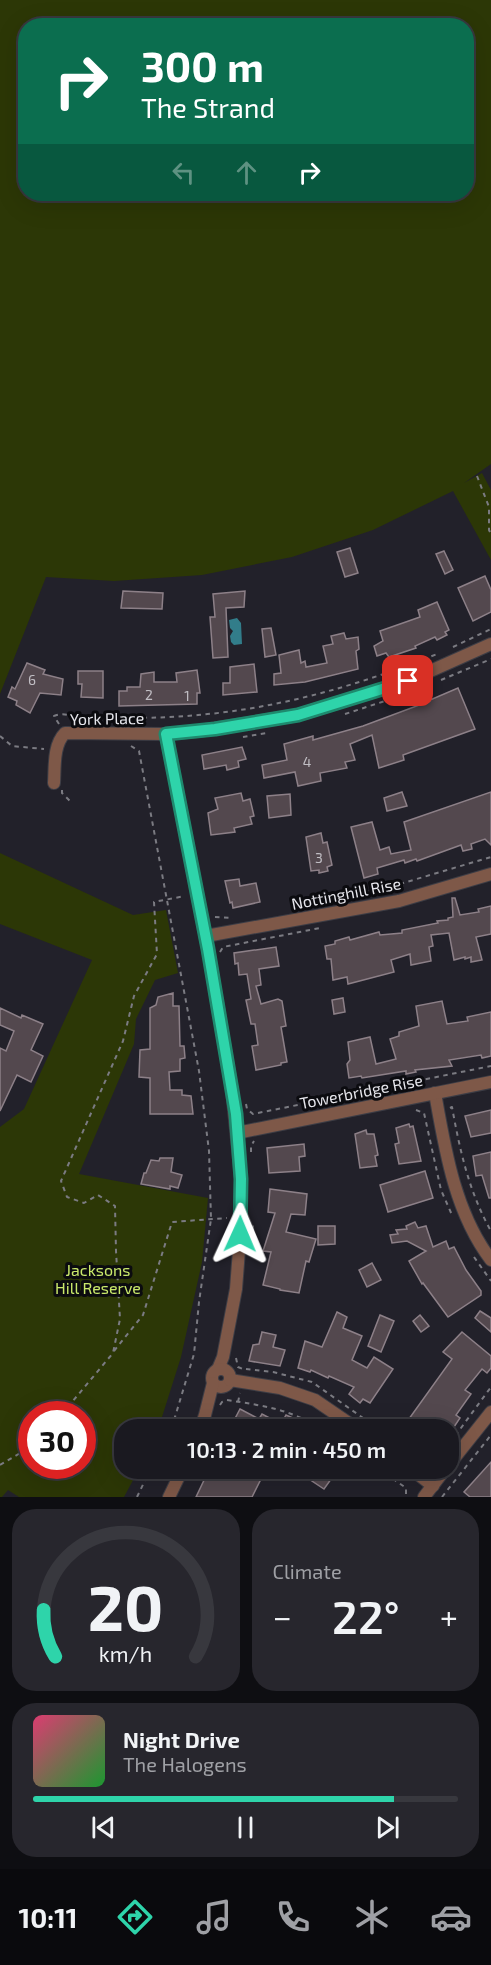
<!DOCTYPE html>
<meta charset="utf-8">
<style>
:root{--surface:#1a1920;--page:#27262d;--text:#f1f3f6;--muted:#9fa0a5;--line:#38383e;--accent:#2ed4aa}
body{margin:0;font-family:"Exo 2",sans-serif;background:var(--page);color:var(--text);height:100vh;display:flex;flex-direction:column;font-size:22px;white-space:nowrap}
*{box-sizing:border-box;margin:0}
p{font-size:20px;color:var(--muted)}
.icon{flex:none;width:33px;height:33px;fill:none;stroke:currentColor;stroke-width:2;stroke-linecap:round;stroke-linejoin:round}
.map{position:relative;height:1497px;overflow:hidden}
.side{display:flex;flex-direction:column;gap:12px;padding:12px;background:#0e0e12;flex:1}
.side>*{flex:none}
.top-card{position:absolute;left:18px;top:18px;width:456px;height:183px;border-radius:24px;box-shadow:0 6px 24px #0002,0 0 0 2px var(--line);background:#0b6e4f;color:#fff;overflow:hidden}
.speed{position:absolute;left:18px;top:1401px;display:flex;gap:12px;font-size:30px;font-weight:700;text-align:center}
.speed>*{display:grid;place-content:center;width:78px;height:78px;border-radius:50%;background:var(--surface);box-shadow:0 6px 24px #0002,0 0 0 2px var(--line);line-height:1}
.speed .limit{border:9px solid #d22;background:#fff;color:#111}
.pin{position:absolute;display:grid;place-items:center;width:51px;height:51px;color:#fff;margin:-26px;border-radius:12px;box-shadow:0 3px 9px #0006}
.me{position:absolute;width:66px;margin:-33px;rotate:1deg;stroke-linejoin:round;filter:drop-shadow(0 0 4px #0008)}
.turn{display:flex;align-items:center;gap:21px;height:126px;padding:0 24px;font-size:27px}
.turn .icon{width:78px;height:78px;stroke-width:2.5}
.turn b{display:block;font-size:42px;line-height:51px}
.lanes{display:flex;align-items:center;height:57px;padding:0 24px;background:#0003;justify-content:center;gap:30px;direction:ltr}
.lanes .off{opacity:.35}
.big{font-size:45px;font-weight:600;line-height:1.1}
.side .tile{flex:1;display:flex;flex-direction:column;justify-content:center;gap:9px;min-width:0;padding:0 21px;border-radius:24px;background:var(--page)}
.side .dial{align-items:center;gap:0}
.dial svg{height:156px;overflow:visible;fill:none;stroke:var(--line);stroke-width:7;stroke-linecap:round;text-anchor:middle}
.dial text{fill:var(--text);stroke:none}
.song{display:flex;align-items:center;gap:18px}
.cover{width:72px;height:72px;border-radius:9px;background:linear-gradient(135deg,hsl(340 70% 55%),hsl(130 70% 35%))}
.played{height:6px;border-radius:3px;background:linear-gradient(90deg,var(--accent) 85%,var(--line) 85%)}
.keys{display:flex;justify-content:space-around;direction:ltr}
.heat{display:flex;justify-content:space-between;align-items:center;font-size:33px;direction:ltr}
.side .tiles{flex:1;display:grid;gap:12px;grid-template-columns:1fr 1fr}
.tile:last-child{grid-column:span 2}
.trip{position:absolute;left:114px;top:1419px;width:345px;height:60px;border-radius:24px;background:var(--surface);box-shadow:0 6px 24px #0002,0 0 0 2px var(--line);font-weight:600;line-height:60px;text-align:center}
.dock{display:flex;height:96px;justify-content:space-around;align-items:center;background:#0a0a0d;color:var(--muted)}
.dock .icon{width:42px;height:42px}
.dock .selected{color:var(--accent)}
.dock b{font-size:27px;color:var(--text)}
.map>svg:first-child{display:block}
.green{fill:#2c3706;fill-rule:evenodd}
.water{fill:#327d8a}
.building{fill:#53484e;stroke:#8d8088;stroke-width:1.5}
.lines{fill:none;stroke-linecap:round;stroke-linejoin:round}
.minor-casing{stroke:#3d3d45;stroke-width:14}
.path{stroke:#7b7b82;stroke-width:2;stroke-dasharray:4.5 4.5;stroke-linecap:butt}
.minor{stroke:#7e5848;stroke-width:12}
.route-casing{stroke:#1e8a6e;stroke-width:15}
.route{stroke:#2ed4aa;stroke-width:10}
.labels{text-anchor:middle;dominant-baseline:central;stroke-width:6;stroke-linejoin:round;paint-order:stroke}
.number-label{font-size:14px;fill:#c1bec4}
.street-label{font-size:16px;fill:#e6e6ec;stroke:#0b0b0f}
.park-label{font-size:16px;fill:#cae96b;stroke:#0b0b0f}
</style>
<div class="map">
<svg width="491" height="1497" viewBox="0 0 491 1497">
<rect width="100%" height="100%" fill="#22212a"/>
<!-- green -->
<g class="green">
<path d="M0 0H491V464L464 483 482 473 491 490V560L453 491 373 530 292 557 202 575 114 581 46 577 0 694ZM26 26H466V194H26Z"/>
<path d="M0 853 133 915 166 910 178 973 155 980 136 1019 134 1044 79 1174 208 1198 202 1262 181 1357 162 1417 157 1429 124 1430V1468L139 1469 124 1497H19L8 1490 2 1497H0V1127L24 1109 92 960 0 924ZM82 1414V1466H32V1414Z"/>
</g>
<!-- water -->
<path class="water" d="M237 618 241 623 242 644 234 645 231 642 230 636 233 631 230 628 229 620Z"/>
<!-- building -->
<g class="building">
<path d="M350 548 358 573 345 577 337 552Z"/>
<path d="M444 551 453 570 445 574 436 554Z"/>
<path d="M485 576 491 590V612L473 621 458 588Z"/>
<path d="M123 591 163 593 162 609 121 608Z"/>
<path d="M245 591 244 607 226 608 228 657 213 658 210 617H215L213 594Z"/>
<path d="M437 602 449 630 445 632 447 635 437 640 435 637 415 646 416 648 389 657 386 653 377 656 374 646 383 641 380 631 420 617 418 610Z"/>
<path d="M271 628 276 655 265 657 262 629Z"/>
<path d="M344 633 346 639 358 637 359 649 356 651 358 669 305 682 274 685V674L281 673 279 655 299 650 301 663 305 661 306 667 327 663 323 646 333 644 331 636Z"/>
<path d="M27 663 45 670 43 674 63 679 61 695 40 693 30 713 16 705 17 701 8 697 12 687 15 689Z"/>
<path d="M254 664 257 692 223 695V683H230V667Z"/>
<path d="M197 670 200 693H197V704L119 706V691H127V687H140L141 674 154 672V682H177L176 673Z"/>
<path d="M78 671H103V698L81 697 82 684H78Z"/>
<path d="M458 688 475 729 403 755 404 760 379 768 372 735 350 744 355 760 345 762 347 768 320 773 321 781 298 786 295 772 264 778 262 765 287 760 284 744 313 736V740L363 726 430 701V700Z"/>
<path d="M242 747 246 759 238 761 239 767 227 770 226 765 204 769 202 755Z"/>
<path d="M402 792 407 806 387 811 384 798Z"/>
<path d="M491 792V845L485 839 471 844 472 849 463 851 461 845 417 861 416 859 405 863 404 860 377 868 378 874 364 878 351 827 372 822 380 850 389 847 391 854 411 850 404 822Z"/>
<path d="M241 793 243 801 250 799 254 816 250 817 252 824 234 828 235 832 211 835 208 813 218 809 215 798Z"/>
<path d="M290 794 291 815 269 818 267 796Z"/>
<path d="M321 833 323 843 327 842 332 865 327 867 328 871 319 873V870L311 871 306 837Z"/>
<path d="M239 879 240 886 256 883 260 902 233 908 232 902 230 903 225 881Z"/>
<path d="M452 898H455L460 915 479 912 478 909 491 906V934L476 937 482 960 471 962V957L465 959V957L454 960 449 933 431 935 433 946 429 947 431 961 411 965 410 954 391 960 394 972 348 984 347 977 333 980 331 959H327L325 946 335 944V941L349 937 350 940 379 932 380 935 402 933V930L438 923 437 921 448 920V918L453 917Z"/>
<path d="M276 947 279 966 259 969 261 985 256 986 261 1004 278 999 282 1001 286 1026 281 1027 287 1062 281 1063V1065L256 1070 252 1046 258 1045 255 1024H251L246 1000 251 999 247 974 239 975 238 963 235 964 234 953Z"/>
<path d="M173 993V1006H179L180 1046H184L185 1058 180 1059V1071L169 1072 170 1090H182V1095L191 1096 193 1114H150V1078L139 1077 140 1050 150 1049V1008L156 1005 158 997Z"/>
<path d="M343 998 345 1012 334 1014 332 1000Z"/>
<path d="M442 1001 447 1024 468 1021 467 1017 491 1012V1056L482 1058 481 1055 449 1060 452 1066 415 1070 416 1072 406 1074V1071L362 1078 361 1076 349 1078 347 1064 350 1060 348 1042 370 1037 376 1064 396 1059 390 1039 399 1036V1032L419 1026 416 1006Z"/>
<path d="M0 1008 21 1018 22 1015 43 1024 31 1050 43 1056 31 1082 17 1075 0 1111V1048L6 1051 14 1031 0 1025Z"/>
<path d="M491 1110V1133L471 1137 465 1116Z"/>
<path d="M409 1124 410 1127 413 1126 421 1161 399 1164 395 1144 399 1143 396 1128Z"/>
<path d="M366 1130 367 1134H374L378 1155 375 1156 377 1166 360 1168 355 1134Z"/>
<path d="M304 1144 305 1156 299 1157 300 1171 269 1173 267 1148Z"/>
<path d="M491 1152V1198H489L482 1175 476 1176 473 1156Z"/>
<path d="M160 1158H173L171 1172 182 1175 178 1188 170 1186V1189L141 1184 144 1173H146L151 1160 159 1161Z"/>
<path d="M425 1171 433 1198 388 1212 380 1185Z"/>
<path d="M270 1189 307 1194 305 1215 291 1214 286 1232 316 1239 309 1262 306 1261 299 1293 280 1290V1289L263 1285 271 1252 263 1251 275 1213 268 1212Z"/>
<path d="M415 1222 418 1228 426 1226 433 1247 446 1241 449 1249 454 1247 466 1270 481 1291V1295L448 1317 423 1283 422 1284 409 1261 426 1251 407 1241 392 1243 390 1235 398 1234 396 1230 407 1229 406 1226Z"/>
<path d="M318 1226H335V1244L318 1245Z"/>
<path d="M372 1263 381 1280 367 1287 359 1270Z"/>
<path d="M480 1311 491 1318V1332L475 1318Z"/>
<path d="M337 1312 347 1317 343 1328 362 1336 352 1360 367 1368 374 1357 393 1369 370 1403 363 1399 360 1403 349 1394 354 1387 329 1376 328 1378 311 1370 310 1372 298 1368 305 1341 322 1347Z"/>
<path d="M380 1315 394 1321 381 1352 368 1346Z"/>
<path d="M420 1315 429 1326 421 1332 413 1321Z"/>
<path d="M262 1332 276 1335 273 1347 285 1350 280 1366 249 1361 253 1345 259 1344Z"/>
<path d="M462 1332 491 1356V1368L487 1373 482 1369 465 1390 471 1394 456 1415 460 1418 452 1430H401L452 1359 443 1352Z"/>
<path d="M240 1409 259 1419 262 1414 281 1424 286 1415 320 1430H229Z"/>
<path d="M491 1462V1497H470L464 1492Z"/>
<path d="M215 1468H259L265 1471 252 1497H196L207 1474 212 1476Z"/>
<path d="M308 1468H339L324 1489 303 1475Z"/>
</g>
<g class="lines">
<defs>
<g id="minor">
<path d="M166 734 208 949 232 1090 241 1179 239 1250 236 1289 223 1357 218 1369"/>
<path d="M54 783C55 767 53 745 65 733L166 734 199 731 298 715 408 681 491 644"/>
<path d="M206 936 399 901 491 874"/>
<path d="M435 1093C445 1150 455 1213 491 1260"/>
<path d="M237 1133 491 1082"/>
<circle cx="221" cy="1378" r="9"/>
<path d="M230 1380 280 1388 315 1400 359 1430"/>
<path d="M200 1430 205 1415 213 1383"/>
<path d="M448 1466 491 1412"/>
<path d="M410 1468 433 1486"/>
<path d="M169 1497 183 1468"/>
<path d="M424 1497 446 1468"/>
</g>
</defs>
<!-- minor casing -->
<use href="#minor" class="minor-casing"/>
<!-- path -->
<g class="path">
<path d="M477 476 489 507V530L491 534"/>
<path d="M453 647 491 629"/>
<path d="M441 680 491 659"/>
<path d="M345 714 385 701"/>
<path d="M59 724 54 716C61 713 69 714 74 718 115 718 157 719 198 715 280 708 360 685 437 654"/>
<path d="M0 736 12 746 44 749"/>
<path d="M243 737 267 733"/>
<path d="M131 746 139 751 199 1071 209 1151 211 1219 199 1302 194 1354 175 1417 169 1430"/>
<path d="M62 790V793L71 802"/>
<path d="M312 904 393 886 491 857"/>
<path d="M215 917 233 918"/>
<path d="M220 952 223 947 320 928"/>
<path d="M246 1104 247 1109 253 1114 491 1066"/>
<path d="M450 1108 452 1107C460 1151 469 1192 491 1231"/>
<path d="M416 1110 424 1113 441 1190 452 1215"/>
<path d="M251 1152V1146L254 1141"/>
<path d="M252 1248 253 1221"/>
<path d="M474 1257 491 1281"/>
<path d="M114 1351 143 1315 172 1222 227 1218"/>
<path d="M236 1358 238 1367 245 1370"/>
<path d="M246 1369 273 1372 312 1382 380 1430"/>
<path d="M238 1402 240 1393"/>
<path d="M220 1405 222 1402 227 1400C265 1406 290 1409 323 1430"/>
<path d="M62 1414 113 1353 120 1319 116 1251 115 1206 98 1195 84 1203 67 1197 61 1181 123 1041 134 996 157 954 154 902 185 896"/>
<path d="M450 1443 491 1387"/>
<path d="M0 1465 32 1446"/>
<path d="M378 1468 406 1488V1497"/>
<path d="M137 1497 151 1468"/>
<path d="M442 1497 491 1435"/>
</g>
<!-- minor -->
<use href="#minor" class="minor"/>
</g>
<g class="lines">
<defs>
<path id="route" d="M240 1234 241 1179 236 1114 208 949 166 734 215 729 298 715 408 681"/>
</defs>
<!-- route casing -->
<use href="#route" class="route-casing"/>
<!-- route -->
<use href="#route" class="route"/>
</g>
<g class="labels">
<!-- number labels -->
<g class="number-label">
<text x="32" y="679">6</text>
<text x="149" y="694">2</text>
<text x="187" y="695">1</text>
<text x="307" y="761">4</text>
<text x="319" y="857">3</text>
</g>
<!-- street labels -->
<g class="street-label">
<text transform="translate(107 718) rotate(-1)">York Place</text>
<text transform="translate(346 893) rotate(-11)">Nottinghill Rise</text>
<text transform="translate(361 1091) rotate(-11)">Towerbridge Rise</text>
</g>
<!-- park labels -->
<g class="park-label">
<text x="98" y="1269">Jacksons<tspan x="98" dy="18">Hill Reserve</tspan></text>
</g>
</g>
</svg>
<div class="speed"><div class="limit">30</div></div>
<div class="pin" style="left:408px;top:681px;background:#d93025"><svg class="icon" aria-label="arrive" viewBox="0 0 24 24"><path d="M6 21V4h12l-3 4 3 4H6"/></svg></div>
<svg class="me" style="left:240px;top:1234px" viewBox="-20 -20 40 40"><path d="M0-17L14 15 0 8-14 15z" fill="#2ed4aa" stroke="#fff" stroke-width="4"/></svg>
<div class="trip">10:13 · 2 min · 450 m</div>
<div class="top-card">
<div class="turn"><svg class="icon" aria-label="right" viewBox="0 0 24 24"><path d="M7 20v-9h11M14 6l5 5-5 5"/></svg><div><b>300 m</b>The Strand</div></div>
<div class="lanes"><svg class="icon off" aria-label="left" viewBox="0 0 24 24"><path d="M17 20v-9H6M10 6l-5 5 5 5"/></svg><svg class="icon off" aria-label="ahead" viewBox="0 0 24 24"><path d="M12 20V5M6 11l6-6 6 6"/></svg><svg class="icon" aria-label="right" viewBox="0 0 24 24"><path d="M7 20v-9h11M14 6l5 5-5 5"/></svg></div>
</div>
</div>
<section class="side">
<div class="tiles">
<div class="tile dial"><svg viewBox="0 0 100 80">
<path d="M14 69A42 42 0 1 1 86 69"/>
<path d="M14 69A42 42 0 0 1 8 45" stroke="#2ed4aa"/>
<text x="50" y="56" font-size="32" font-weight="700">20</text>
<text x="50" y="72" font-size="11">km/h</text>
</svg></div>
<div class="tile"><p>Climate</p>
<div class="heat"><a>−</a><b class="big">22°</b><a>+</a></div>
</div>
<div class="tile">
<div class="song"><i class="cover"></i><div><b>Night Drive</b><p>The Halogens</p></div></div>
<div class="played"></div>
<div class="keys"><svg class="icon" aria-label="previous" viewBox="0 0 24 24"><path d="M18 5L8 12l10 7zM5 5v14"/></svg><svg class="icon" aria-label="pause" viewBox="0 0 24 24"><path d="M8 5v14M16 5v14"/></svg><svg class="icon" aria-label="next" viewBox="0 0 24 24"><path d="M6 5l10 7-10 7zM19 5v14"/></svg></div>
</div>
</div>
</section>
<nav class="dock">
<b>10:11</b>
<svg class="icon selected" aria-label="directions" viewBox="0 0 24 24"><path d="M12 3l9 9-9 9-9-9zM9 14v-3h6M13 9l2 2-2 2"/></svg>
<svg class="icon" aria-label="music" viewBox="0 0 24 24"><path d="M9 18V5l10-2v13"/><circle cx="6" cy="18" r="3"/><circle cx="16" cy="16" r="3"/></svg>
<svg class="icon" aria-label="phone" viewBox="0 0 24 24"><path d="M5 4h4l2 5-3 2q2 4 5 5l2-3 5 2v4C11 20 4 13 5 4z"/></svg>
<svg class="icon" aria-label="climate" viewBox="0 0 24 24"><path d="M12 3v18M4 7l16 10M4 17L20 7"/></svg>
<svg class="icon" aria-label="car" viewBox="0 0 24 24"><path d="M5 17H2v-5l4-1 3-4h7l3 4 3 1v5h-3M9 17h6M6 11h13"/><circle cx="7" cy="17" r="2"/><circle cx="17" cy="17" r="2"/></svg>
</nav>
